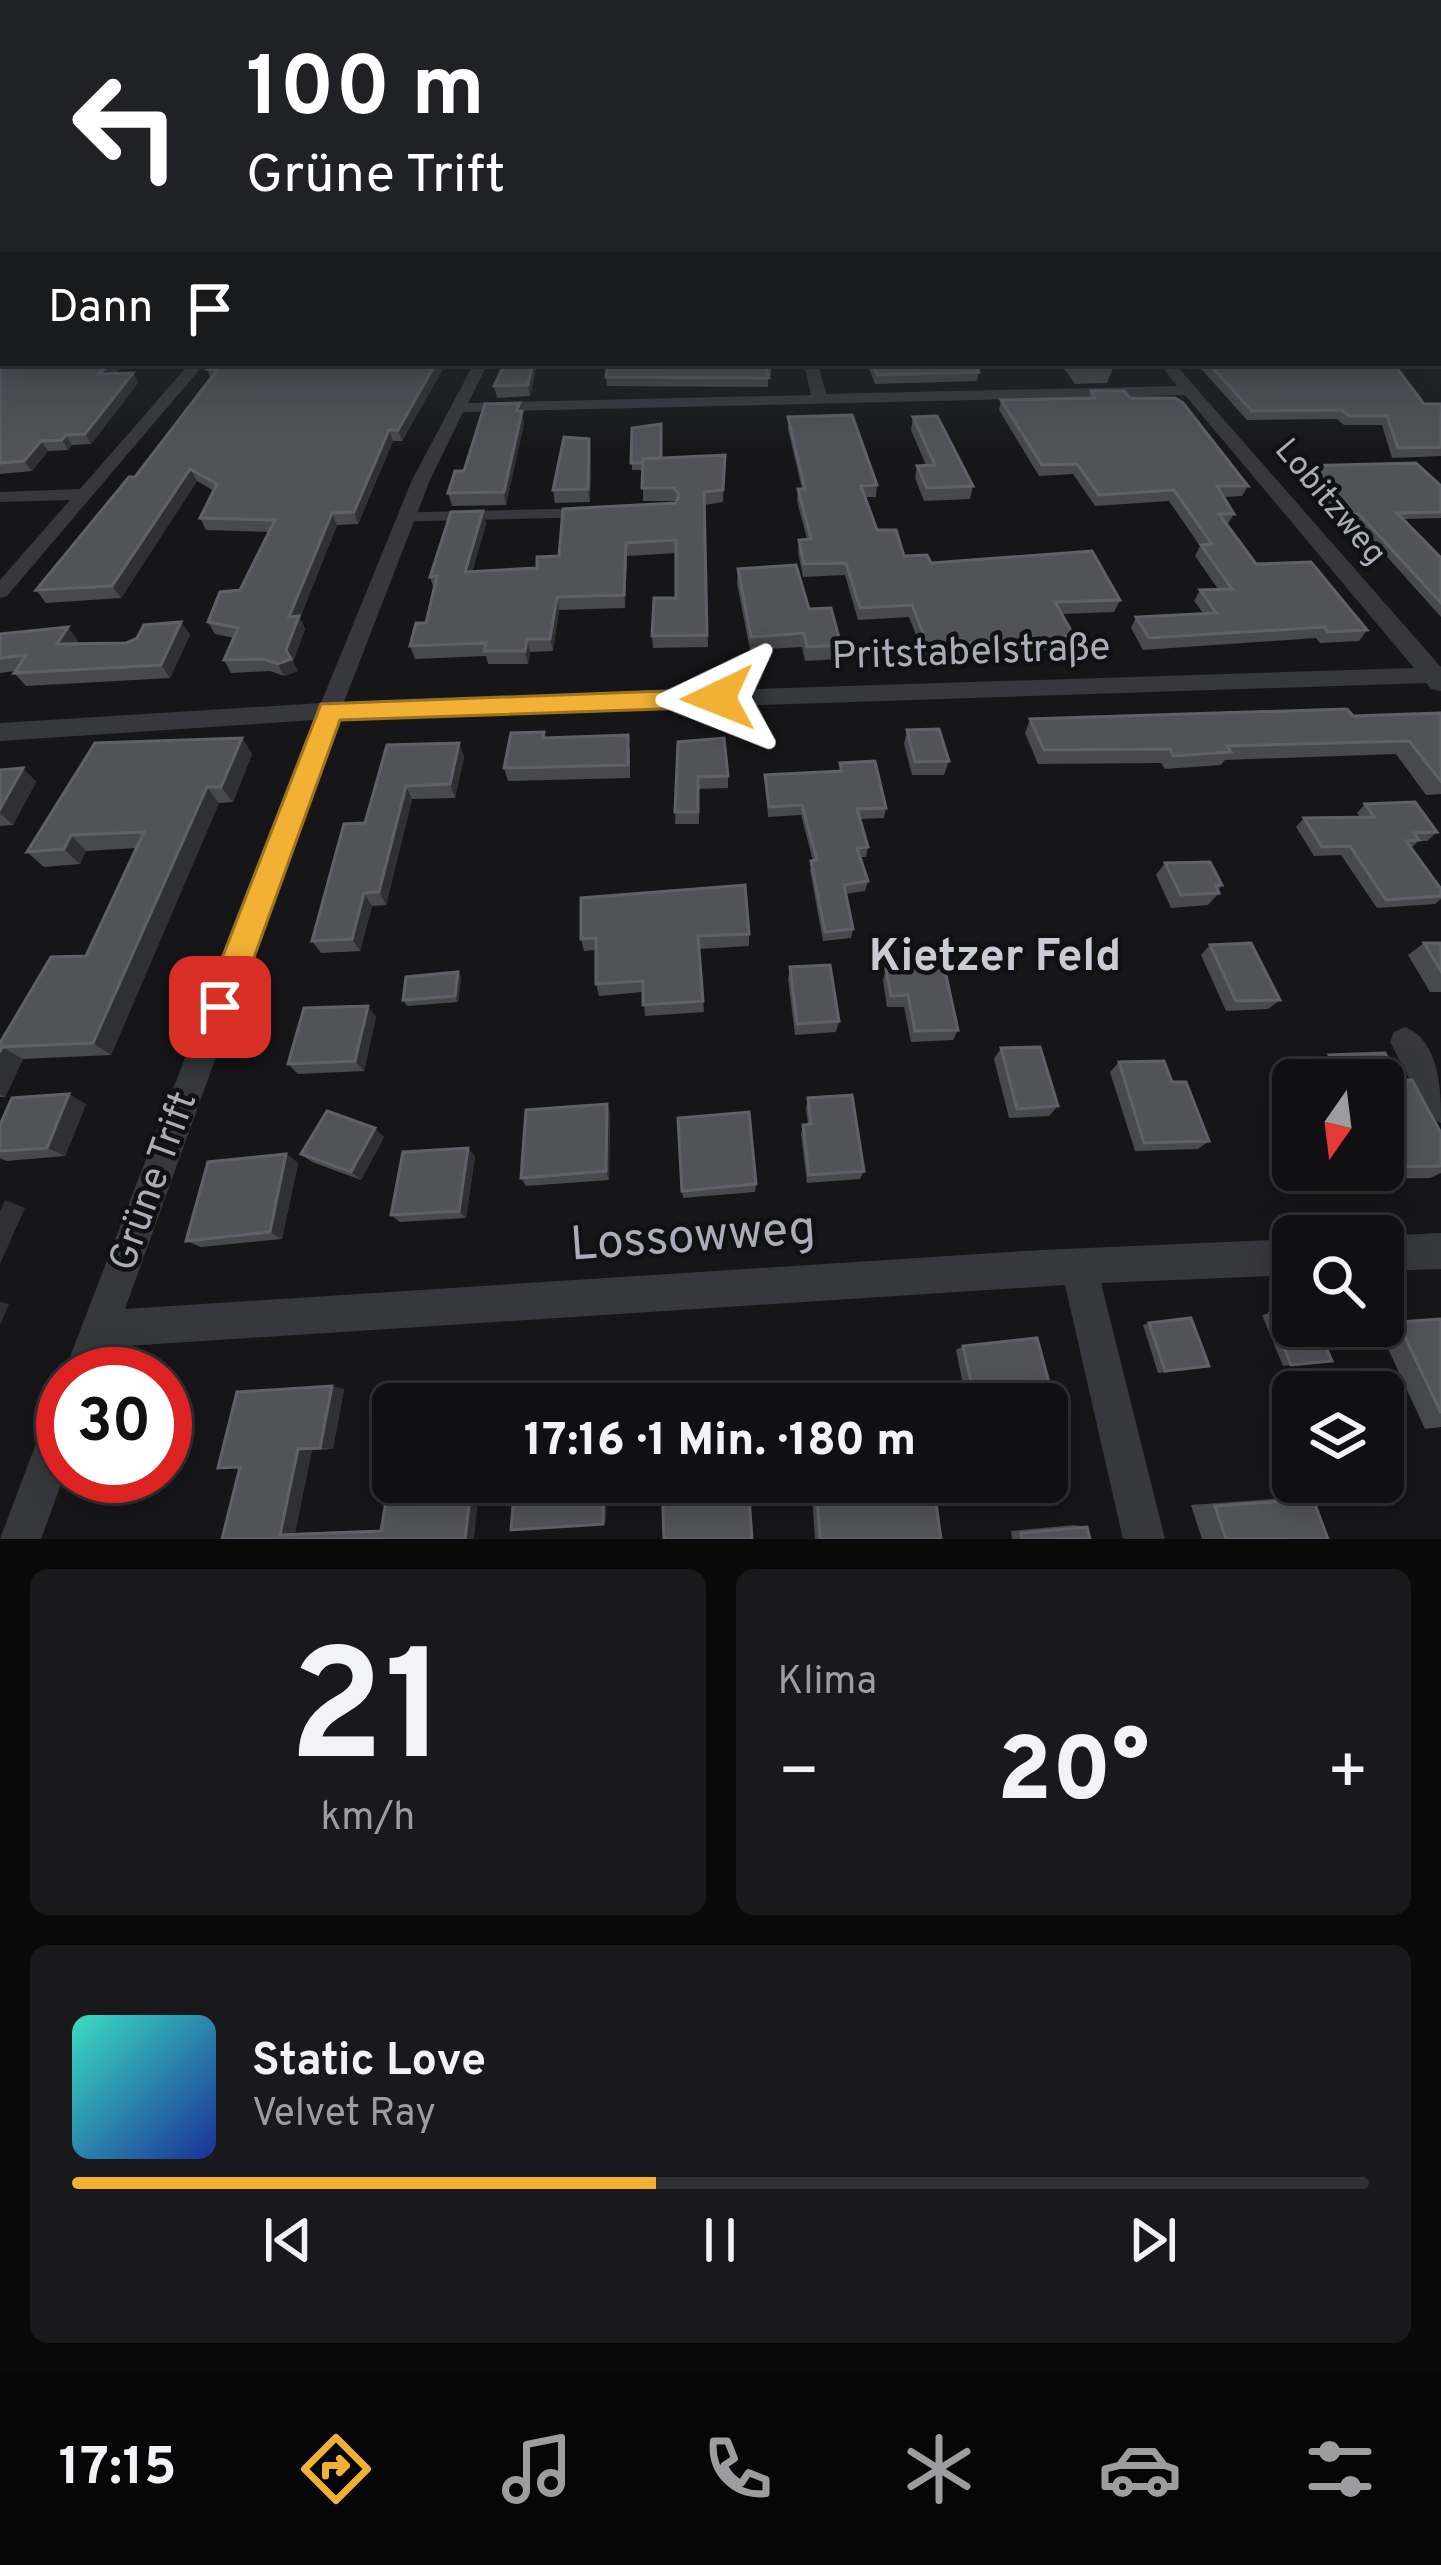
<!DOCTYPE html>
<html lang="de">
<meta charset="utf-8">
<style>
:root{--surface:#101012;--page:#19191b;--text:#f1f3f6;--muted:#9c9d9f;--line:#303032;--accent:#f2b134}
body{margin:0;font-family:Overpass,sans-serif;background:var(--page);color:var(--text);height:100vh;display:flex;flex-direction:column;font-size:45px;white-space:nowrap}
*{box-sizing:border-box;margin:0}
p{font-size:39px;color:var(--muted)}
.icon{flex:none;width:66px;height:66px;fill:none;stroke:currentColor;stroke-width:2;stroke-linecap:round;stroke-linejoin:round}
.map{position:relative;height:1539px;overflow:hidden}
.sheet{display:flex;flex-direction:column;gap:30px;padding:30px;background:#09090a;flex:1}
.sheet>*{flex:none}
.banner{position:absolute;left:0px;top:0px;width:1443px;height:366px;box-shadow:0 6px 30px #0003,0 0 0 3px var(--line);background:#202124;color:#fff;overflow:hidden}
.needle{width:78px;rotate:194deg}
.tools{position:absolute;left:1272px;top:1059px;display:grid;gap:24px}
.tools a{display:grid;place-items:center;width:132px;height:132px;border-radius:18px;background:var(--surface);box-shadow:0 6px 30px #0003,0 0 0 3px var(--line);font-size:60px}
.speed{position:absolute;left:36px;top:1347px;display:flex;gap:24px;font-size:60px;font-weight:700;text-align:center}
.speed>*{display:grid;place-content:center;width:156px;height:156px;border-radius:50%;background:var(--surface);box-shadow:0 6px 30px #0003,0 0 0 3px var(--line);line-height:1}
.speed .limit{border:18px solid #d22;background:#fff;color:#111}
.pin{position:absolute;display:grid;place-items:center;width:102px;height:102px;color:#fff;margin:-51px;border-radius:24px;box-shadow:0 6px 18px #0006}
.me{position:absolute;width:132px;margin:-66px;rotate:268deg;stroke-linejoin:round;filter:drop-shadow(0 0 9px #0008)}
.turn{display:flex;align-items:center;gap:42px;height:252px;padding:0 48px;font-size:54px}
.turn .icon{width:156px;height:156px;stroke-width:2.5}
.turn b{display:block;font-size:84px;line-height:102px}
.then{display:flex;align-items:center;height:114px;padding:0 48px;background:#0003;gap:24px;font-size:45px}
.big{font-size:90px;font-weight:800;line-height:1.1}
.sheet .widget{flex:1;display:flex;flex-direction:column;justify-content:center;gap:18px;min-width:0;padding:0 42px;border-radius:18px;background:var(--page)}
.sheet .dial{align-items:center;gap:0}
.dial b{font-size:156px;line-height:1}
.song{display:flex;align-items:center;gap:36px}
.cover{width:144px;height:144px;border-radius:18px;background:linear-gradient(135deg,hsl(170 70% 55%),hsl(230 70% 35%))}
.played{height:12px;border-radius:6px;background:linear-gradient(90deg,var(--accent) 45%,var(--line) 45%)}
.keys{display:flex;justify-content:space-around;direction:ltr}
.heat{display:flex;justify-content:space-between;align-items:center;font-size:66px;direction:ltr}
.sheet .tiles{flex:1;display:grid;gap:30px;grid-template-columns:1fr 1fr}
.widget:last-child{grid-column:span 2}
.trip{position:absolute;left:372px;top:1383px;width:696px;height:120px;border-radius:18px;background:var(--surface);box-shadow:0 6px 30px #0003,0 0 0 3px var(--line);font-weight:800;line-height:120px;text-align:center}
.tab-bar{display:flex;height:192px;justify-content:space-around;align-items:center;background:#060607;color:var(--muted)}
.tab-bar .icon{width:84px;height:84px}
.tab-bar .on{color:var(--accent)}
.tab-bar b{font-size:54px;color:var(--text)}
.map>svg:first-child{display:block}
.lines{fill:none;stroke-linecap:round;stroke-linejoin:round}
.service{stroke:#37383d;stroke-width:9}
.minor{fill:#37383d;fill-rule:evenodd}
.wall{fill:#47494d}
.shaded-wall{fill:#2f3033}
.building{fill:#525359;stroke:#5f6168;stroke-width:3}
.route{fill:#f2b134;stroke:#9d7322;stroke-width:3}
.labels{text-anchor:middle;dominant-baseline:central;stroke-width:9;stroke-linejoin:round;paint-order:stroke}
.far-street-label{font-size:33px;fill:#a8adb8;stroke:#111113}
.street-label{font-size:39px;fill:#a8adb8;stroke:#111113}
.quarter-label{font-size:45px;font-weight:bold;fill:#c9ccd4;stroke:#111113}
.near-street-label{font-size:48px;fill:#a8adb8;stroke:#111113}
</style>
<div class="map">
<svg width="1441" height="1539" viewBox="0 0 1441 1539">
<rect width="100%" height="100%" fill="#161618"/>
<g class="lines">
<!-- service -->
<path class="service" d="M405 517 577 513"/>
<!-- minor -->
<g class="minor">
<path d="M3 294V304L0 305V295Z"/>
<path d="M190 363H205L7 596 0 598V580L70 500 0 502V492L80 489Z"/>
<path d="M474 363H488L468 403 811 395 804 363H818L826 394 1177 386 1159 363H1174L1441 667V691L1431 689 1426 683 338 719 125 1309 1041 1250 1293 1239V1275L1101 1283 1165 1539H1123L1065 1285 111 1347 101 1374 63 1375 315 720 0 741V723L321 703 412 480ZM1185 395 1414 668 344 702 430 480 463 412Z"/>
<path d="M1405 1027C1440 1041 1441 1091 1441 1123L1430 1118 1390 1042 1394 1032Z"/>
<path d="M1441 1233V1269L1383 1271 1381 1236Z"/>
<path d="M63 1403 64 1476 41 1539H0L49 1409Z"/>
</g>
</g>
<!-- wall -->
<g class="wall">
<path d="M1440 239 1441 363 1394 365 1424 404H1441V456L1392 458 1382 425H1344L1337 419 1247 420 1196 363H1440Z"/>
<path d="M0 313 3 363H125L115 374 138 383 91 444 72 445 68 450 48 451 32 471 0 474Z"/>
<path d="M211 363H446L402 441H393L358 524 337 525 300 618 305 629 293 662 298 671 284 676 270 671 231 673 224 660 234 638 215 634 208 622 240 590 269 532 206 530 200 518 214 491 197 481 121 598 46 603 36 590 135 477 211 379 207 369Z"/>
<path d="M505 363H537L530 396 497 398 494 386Z"/>
<path d="M867 363H974L979 372 977 381 875 384Z"/>
<path d="M1060 363H1123L1122 366H1114L1107 383 1075 384Z"/>
<path d="M771 366V375H768V387L607 386 606 377Z"/>
<path d="M1091 391 1130 398 1248 486 1242 496 1224 497 1234 514 1227 525 1256 564 1367 630 1359 641 1320 643 1316 638 1143 650 1131 628 1136 617 1203 613 1194 601 1200 590 1218 589 1195 556 1200 546 1169 501 1095 506 1073 474 1039 476 999 410 1001 400 1088 398Z"/>
<path d="M520 403 524 423 506 505 452 506 448 493 464 471Z"/>
<path d="M788 417 877 485 876 497H866L877 530 904 556 931 563 1120 600 1114 612 1062 614 1074 636 1069 649 925 658 909 617 858 620 845 575 803 577 798 552 799 540 807 539 797 501 798 489H802L788 429Z"/>
<path d="M913 417 973 486 970 499 924 501 915 478 917 466 926 465 911 430Z"/>
<path d="M632 428 661 458 725 455 723 502 704 505 708 647 653 648 652 636 676 598V553L627 556 625 608 559 610 553 651 530 652 528 664H488L486 656 415 659 410 646 426 623 434 589 430 577 483 511 486 524 472 572 537 568 559 556 676 503 674 501H643V470H632Z"/>
<path d="M591 453 590 502 555 503 553 490Z"/>
<path d="M1299 466 1441 486V518L1404 519 1441 558V617L1355 521H1340L1295 472Z"/>
<path d="M738 569 809 609 841 645 839 659 805 661 802 647 750 650 737 583Z"/>
<path d="M181 622 190 635 170 678 26 686 14 673 15 671 0 673V634L78 641 76 644 126 643Z"/>
<path d="M1441 713V794L1426 795 1396 754 1225 760 1221 765 1165 769 1161 763 1038 764 1025 733 1030 719 1353 716Z"/>
<path d="M907 730 949 761 944 775H912L904 744Z"/>
<path d="M544 732 546 738 630 749V778L508 781 504 768Z"/>
<path d="M242 738 252 754 233 802 219 803 111 1055 23 1059 5 1097H0V1043L86 956 136 848 86 851 80 864 44 867 27 852Z"/>
<path d="M678 742 728 776V788L699 789V824H675Z"/>
<path d="M459 743 464 757 455 798 412 799 386 905 372 906 360 951 321 953 312 941 365 823 387 745Z"/>
<path d="M840 763 886 808 884 818 860 819 868 847 866 857H860L868 881 865 891 845 894 853 929 851 938 823 941 810 870 813 861 801 815 768 817 765 775 839 772Z"/>
<path d="M23 768 36 782 13 825 0 826V770Z"/>
<path d="M1365 804 1437 832 1427 841H1418L1411 848 1441 889V899L1435 904 1377 908 1341 855 1314 856 1296 827 1304 818 1360 817 1357 813Z"/>
<path d="M1165 863 1222 885 1218 890 1219 893 1208 905 1171 908 1156 875Z"/>
<path d="M749 934V946L699 949 704 1012 645 1016 643 992 599 996 596 984V950L584 951 581 939Z"/>
<path d="M1424 943H1441V992H1430L1408 955Z"/>
<path d="M1210 945 1280 1000 1268 1009 1226 1011 1201 955Z"/>
<path d="M790 967 839 1021 836 1032 795 1035 788 979Z"/>
<path d="M886 969 958 1030 953 1040 911 1042 904 1007H887L883 980Z"/>
<path d="M458 972 461 978 458 1002 407 1006 403 1000Z"/>
<path d="M376 1017 364 1071 298 1074 288 1064Z"/>
<path d="M1001 1048 1058 1106 1049 1116 1009 1118 994 1059Z"/>
<path d="M1329 1055 1399 1080 1441 1133V1173L1430 1178 1367 1179 1363 1170H1383V1080H1312L1307 1070Z"/>
<path d="M1119 1062 1172 1082 1209 1141 1198 1149 1135 1151 1110 1072Z"/>
<path d="M808 1098 864 1171 860 1179 807 1183 801 1134 803 1125 808 1124 806 1108Z"/>
<path d="M86 1104 65 1156 6 1161 0 1158V1125Z"/>
<path d="M607 1104 610 1114 609 1180 526 1186 521 1178Z"/>
<path d="M384 1137 361 1180 312 1162 301 1154Z"/>
<path d="M286 1154 298 1163 282 1239 201 1247 186 1241Z"/>
<path d="M475 1156 466 1218 400 1222 391 1215Z"/>
<path d="M756 1184 755 1192 683 1198 682 1191Z"/>
<path d="M1270 1313 1332 1361 1283 1366 1262 1315Z"/>
<path d="M1441 1319V1427L1425 1429 1378 1327 1398 1322Z"/>
<path d="M1149 1323 1209 1366 1158 1373 1143 1325Z"/>
<path d="M963 1346 1047 1404H967L956 1350Z"/>
<path d="M344 1389 333 1449 312 1450 295 1533 381 1530 474 1539H222L240 1468H218Z"/>
<path d="M811 1482H933L941 1539H815Z"/>
<path d="M1285 1498 1313 1499 1328 1539H1202L1191 1505Z"/>
<path d="M1074 1525 1087 1527 1090 1539H1012L1011 1531Z"/>
</g>
<!-- shaded-wall -->
<g class="shaded-wall">
<path d="M110 363H125L104 384 99 374Z"/>
<path d="M436 363H446L402 441 398 430Z"/>
<path d="M533 363H537L530 396 528 385Z"/>
<path d="M133 373 138 383 91 444 85 434Z"/>
<path d="M520 403 524 423 506 505 504 492 516 411Z"/>
<path d="M389 430 393 441 358 524 354 512Z"/>
<path d="M66 435 72 445 68 450 62 440Z"/>
<path d="M589 439 591 453 590 502 588 489Z"/>
<path d="M41 441 48 451 32 471 24 461Z"/>
<path d="M190 469 197 481 121 598 112 586Z"/>
<path d="M483 511 486 524 468 585 465 572Z"/>
<path d="M332 513 337 525 300 618 305 629 293 662 298 671 284 676 278 664 286 650 289 617Z"/>
<path d="M626 543 627 556 625 608 624 595Z"/>
<path d="M557 597 559 610 553 651 550 639Z"/>
<path d="M181 622 190 635 170 678 161 665Z"/>
<path d="M68 627 78 641 68 658 57 644Z"/>
<path d="M527 639 530 652 528 664 525 651Z"/>
<path d="M242 738 252 754 233 802 221 787Z"/>
<path d="M459 743 464 757 455 798 450 784Z"/>
<path d="M23 768 36 782 13 825 0 813V809Z"/>
<path d="M406 786 412 799 386 905 379 892Z"/>
<path d="M207 787 219 803 111 1055 93 1043Z"/>
<path d="M71 835 86 851 80 864 64 849Z"/>
<path d="M364 893 372 906 360 951 352 939Z"/>
<path d="M458 972 461 978 458 1002 455 996Z"/>
<path d="M368 1006 376 1017 364 1071 355 1061Z"/>
<path d="M2 1047 23 1059 5 1097 0 1094V1052Z"/>
<path d="M69 1094 86 1104 65 1156 47 1148Z"/>
<path d="M607 1104 610 1114 609 1180 606 1171Z"/>
<path d="M375 1128 384 1137 361 1180 351 1172Z"/>
<path d="M468 1148 475 1156 466 1218 459 1211Z"/>
<path d="M286 1154 298 1163 282 1239 270 1232Z"/>
<path d="M5 1200 25 1208 0 1264V1211Z"/>
<path d="M0 1302 9 1304 0 1325Z"/>
<path d="M332 1386 344 1389 333 1449 320 1448Z"/>
<path d="M298 1449 312 1450 295 1533 280 1535Z"/>
<path d="M472 1482H480L474 1539H465Z"/>
<path d="M604 1482H608L606 1522 603 1524Z"/>
</g>
<!-- building -->
<g class="building">
<path d="M0 239H3V254L0 257Z"/>
<rect x="1440" y="239" width="1" height="116"/>
<path d="M0 313H3V363H110L99 374 133 373 85 434 66 435 62 440 41 441 24 461 0 463Z"/>
<path d="M211 363H436L398 430H389L354 512 332 513 289 617 299 616 286 650 291 659 278 664 263 659 224 660 238 628 208 622 220 592 240 590 275 520 200 518 217 484 190 469 112 586 36 590 129 477H135L218 369H207Z"/>
<path d="M505 363H533L528 385 494 386Z"/>
<path d="M608 363H770L771 366H766L769 378 606 377Z"/>
<path d="M872 363H974L979 372 877 375Z"/>
<path d="M1079 363H1113L1114 364 1081 365Z"/>
<path d="M1208 363H1393L1424 404H1441V447L1398 448 1387 416H1349L1342 410 1252 411Z"/>
<path d="M1091 391H1124L1130 398H1175L1183 403 1248 486H1217L1234 514H1219L1256 564 1311 562 1367 630 1328 632 1324 627 1149 638 1136 617 1216 613 1200 590 1232 589 1201 545 1212 544 1174 490 1099 495 1077 464 1042 465 1001 400 1095 398Z"/>
<path d="M520 403 516 411H522L504 492 448 493 455 471H464L485 404Z"/>
<path d="M852 415 877 485 861 486 877 530H896L904 556 927 555 931 563 1092 551 1120 600 1055 602 1074 636 928 646 912 605 860 608 846 563 804 564 799 540 811 539 798 489H805L788 417Z"/>
<path d="M937 416 973 486 927 488 917 466 935 465 913 417Z"/>
<path d="M661 424V458L643 459V463H631L632 428Z"/>
<path d="M564 437 589 439 588 489 553 490Z"/>
<path d="M725 455 723 490 704 492 707 635 652 636 654 598H676V540L626 543 624 595 557 597 550 639H527L525 651H484L486 643 410 646 416 623H426L437 576 430 577 451 512 483 511 465 572 537 568V557L559 556 563 509 676 503 679 495 674 488H642L643 459Z"/>
<path d="M1416 463 1441 486V512L1397 513 1441 558V603L1359 514H1344L1299 466Z"/>
<path d="M796 565 809 609 831 608 841 645 807 647 804 633 751 637 738 569Z"/>
<path d="M181 622 161 665 14 673 26 655 0 658V634L68 627 57 644 126 643 137 638 144 625Z"/>
<path d="M1347 709 1353 716 1441 713V781L1409 741 1227 746 1231 752 1173 756 1170 749 1044 750 1030 719Z"/>
<path d="M939 729 949 761 915 762 907 730Z"/>
<path d="M544 732 543 738 628 735V765L504 768 511 733Z"/>
<path d="M242 738 221 787H207L93 1043 2 1047 0 1052V1043L51 957 86 956 144 832 71 835 64 849 27 852 95 743Z"/>
<path d="M724 738 728 776 698 777V812H675L678 742Z"/>
<path d="M459 743 450 784 406 786 379 892 364 893 352 939 312 941 344 824 365 823 387 745Z"/>
<path d="M875 761 886 808 857 809 868 847 857 848 868 881 844 885 853 929 825 932 811 861 817 860 802 805 769 807 765 775 842 771 840 763Z"/>
<path d="M23 768 0 809V770Z"/>
<path d="M1415 802 1437 832 1414 833 1419 840 1406 841 1441 889V896L1386 900 1350 846 1322 847 1304 818 1374 817 1365 804Z"/>
<path d="M1210 862 1222 885H1216L1219 893 1181 895 1165 863Z"/>
<path d="M745 885 749 934 698 936 703 1001 643 1005V981L596 984V938L581 939V898Z"/>
<path d="M1251 943 1280 1000 1236 1001 1210 945Z"/>
<path d="M1424 943H1441V971Z"/>
<path d="M830 965 839 1021 797 1024 790 967Z"/>
<path d="M944 966 958 1030 915 1031 908 995 891 996 886 969Z"/>
<path d="M458 972 455 996 403 1000 406 977Z"/>
<path d="M368 1006 355 1061 288 1064 304 1008Z"/>
<path d="M1040 1047 1058 1106 1017 1109 1001 1048Z"/>
<path d="M1385 1053 1399 1080H1412L1441 1133V1166L1394 1167 1383 1146V1080H1342L1329 1055Z"/>
<path d="M1164 1061 1172 1082H1186L1209 1141 1144 1143 1119 1062Z"/>
<path d="M69 1094 47 1148 0 1151V1125L12 1098Z"/>
<path d="M852 1095 864 1171 809 1175 803 1125 811 1124 808 1098Z"/>
<path d="M607 1104 606 1171 521 1178 526 1110Z"/>
<path d="M327 1111 375 1128 351 1172 301 1154Z"/>
<path d="M749 1112 756 1184 682 1191 678 1118Z"/>
<path d="M468 1148 459 1211 391 1215 403 1152Z"/>
<path d="M286 1154 270 1232 186 1241 208 1162Z"/>
<path d="M1293 1311V1326H1317L1332 1361 1291 1365 1270 1313Z"/>
<path d="M1191 1318 1209 1366 1165 1371 1149 1323Z"/>
<path d="M1441 1319V1413L1398 1322Z"/>
<path d="M1037 1338 1066 1446 1047 1448V1404H976L963 1346Z"/>
<path d="M332 1386 320 1448 298 1449 280 1535 381 1531 393 1459V1482H472L465 1539H222L240 1467 218 1468 237 1392Z"/>
<path d="M515 1482H604L603 1524 511 1530Z"/>
<path d="M662 1482H748L752 1539H664Z"/>
<path d="M816 1482H933L941 1539H820Z"/>
<path d="M1313 1499 1328 1539H1226L1215 1506Z"/>
<path d="M1087 1527 1090 1539H1022L1021 1533Z"/>
</g>
<!-- sky -->
<linearGradient id="sky" x2="0" y2="1"><stop stop-color="#0c0c0d"/><stop offset="0.53" stop-color="#363c48"/><stop offset="1" stop-color="#363c48" stop-opacity="0"/></linearGradient>
<rect width="1441" height="454" fill="url(#sky)"/>
<!-- route -->
<path class="route" d="M718 689 731 698 718 707 340 720 232 1018 220 1023 208 1018 203 1007 321 704Z"/>
<g class="labels">
<!-- far-street labels -->
<g class="far-street-label">
<text transform="translate(1329 503) rotate(50)">Lobitzweg</text>
</g>
<!-- street labels -->
<g class="street-label">
<text transform="translate(971 654) rotate(-2)">Pritstabelstraße</text>
<text transform="translate(155 1182) rotate(-70)">Grüne Trift</text>
</g>
<!-- quarter labels -->
<g class="quarter-label">
<text x="995" y="958">Kietzer Feld</text>
</g>
<!-- near-street labels -->
<g class="near-street-label">
<text transform="translate(693 1239) rotate(-4)">Lossowweg</text>
</g>
</g>
</svg>
<div class="tools">
<a><svg class="needle" viewBox="-14 -14 28 28"><path d="M0-13l5 13h-10z" fill="#e53935"/><path d="M0 13l5-13h-10z" fill="#9c9d9f"/></svg></a>
<a><svg class="icon" aria-label="search" viewBox="0 0 24 24"><circle cx="10" cy="10" r="6"/><path d="M15 15l6 6"/></svg></a>
<a><svg class="icon" aria-label="layers" viewBox="0 0 24 24"><path d="M12 4l9 5-9 5-9-5zM3 14l9 5 9-5"/></svg></a>
</div>
<div class="speed"><div class="limit">30</div></div>
<div class="pin" style="left:220px;top:1007px;background:#d93025"><svg class="icon" aria-label="arrive" viewBox="0 0 24 24"><path d="M6 21V4h12l-3 4 3 4H6"/></svg></div>
<svg class="me" style="left:718px;top:698px" viewBox="-20 -20 40 40"><path d="M0-17L14 15 0 8-14 15z" fill="#f2b134" stroke="#fff" stroke-width="4"/></svg>
<div class="trip">17:16 · 1 Min. · 180 m</div>
<div class="banner">
<div class="turn"><svg class="icon" aria-label="left" viewBox="0 0 24 24"><path d="M17 20v-9H6M10 6l-5 5 5 5"/></svg><div><b>100 m</b>Grüne Trift</div></div>
<div class="then">Dann<svg class="icon" aria-label="arrive" viewBox="0 0 24 24"><path d="M6 21V4h12l-3 4 3 4H6"/></svg></div>
</div>
</div>
<section class="sheet">
<div class="tiles">
<div class="widget dial"><b>21</b><p>km/h</p></div>
<div class="widget"><p>Klima</p>
<div class="heat"><a>−</a><b class="big">20°</b><a>+</a></div>
</div>
<div class="widget">
<div class="song"><i class="cover"></i><div><b>Static Love</b><p>Velvet Ray</p></div></div>
<div class="played"></div>
<div class="keys"><svg class="icon" aria-label="previous" viewBox="0 0 24 24"><path d="M18 5L8 12l10 7zM5 5v14"/></svg><svg class="icon" aria-label="pause" viewBox="0 0 24 24"><path d="M8 5v14M16 5v14"/></svg><svg class="icon" aria-label="next" viewBox="0 0 24 24"><path d="M6 5l10 7-10 7zM19 5v14"/></svg></div>
</div>
</div>
</section>
<nav class="tab-bar">
<b>17:15</b>
<svg class="icon on" aria-label="directions" viewBox="0 0 24 24"><path d="M12 3l9 9-9 9-9-9zM9 14v-3h6M13 9l2 2-2 2"/></svg>
<svg class="icon" aria-label="music" viewBox="0 0 24 24"><path d="M9 18V5l10-2v13"/><circle cx="6" cy="18" r="3"/><circle cx="16" cy="16" r="3"/></svg>
<svg class="icon" aria-label="phone" viewBox="0 0 24 24"><path d="M5 4h4l2 5-3 2q2 4 5 5l2-3 5 2v4C11 20 4 13 5 4z"/></svg>
<svg class="icon" aria-label="climate" viewBox="0 0 24 24"><path d="M12 3v18M4 7l16 10M4 17L20 7"/></svg>
<svg class="icon" aria-label="car" viewBox="0 0 24 24"><path d="M5 17H2v-5l4-1 3-4h7l3 4 3 1v5h-3M9 17h6M6 11h13"/><circle cx="7" cy="17" r="2"/><circle cx="17" cy="17" r="2"/></svg>
<svg class="icon" aria-label="filters" viewBox="0 0 24 24"><path d="M4 7h16M4 17h16"/><circle cx="9" cy="7" r="2"/><circle cx="15" cy="17" r="2"/></svg>
</nav>
